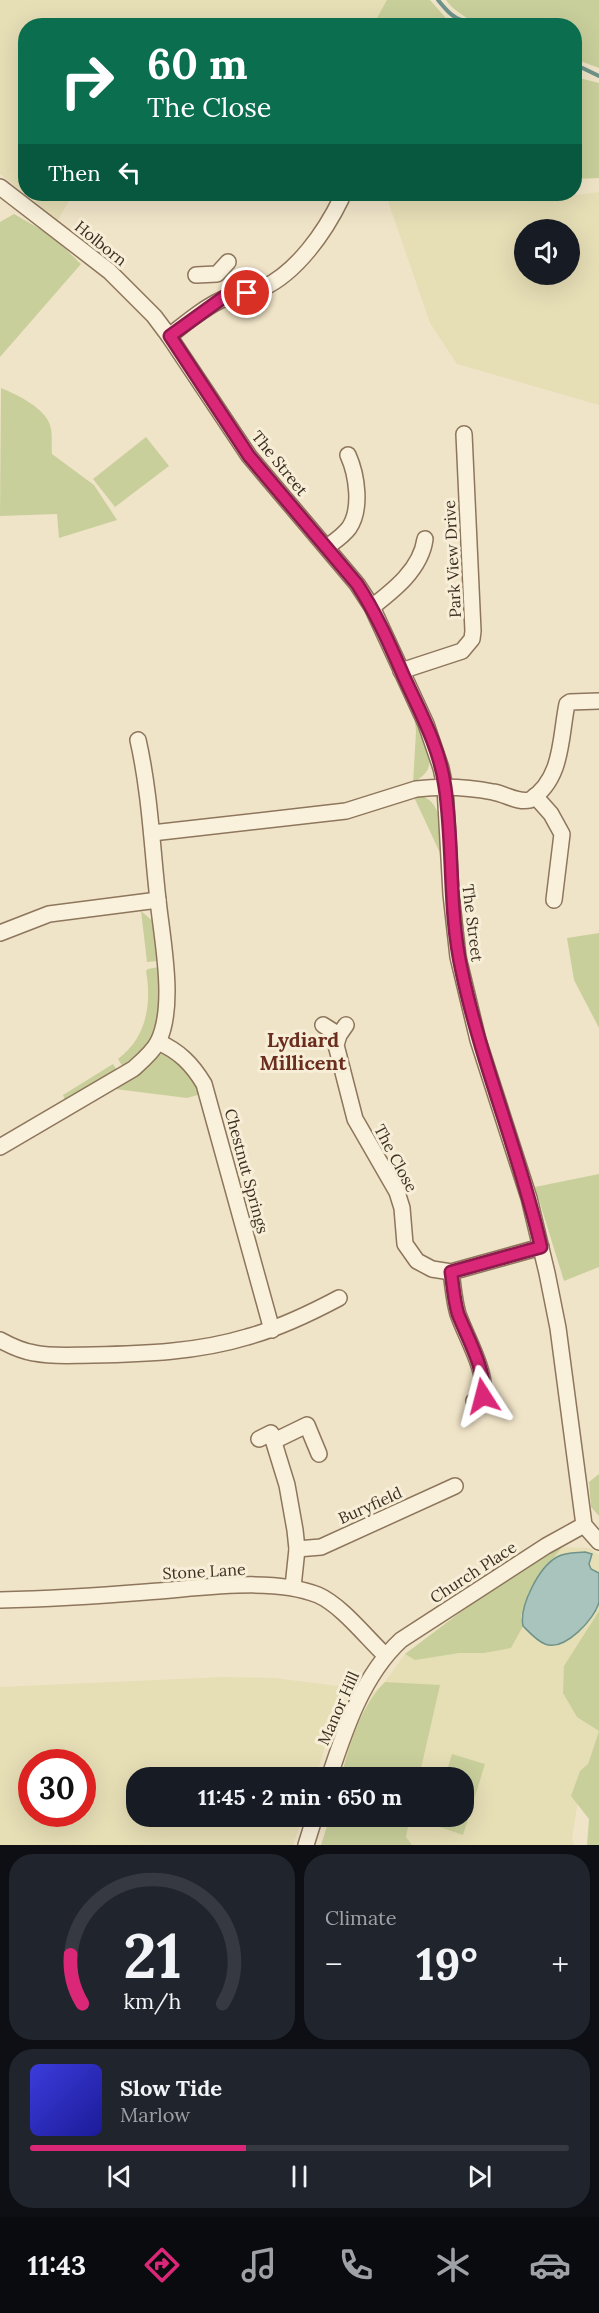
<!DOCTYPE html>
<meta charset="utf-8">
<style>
:root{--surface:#171b24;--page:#20242c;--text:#f1f3f6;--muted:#9ea1a6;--line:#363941;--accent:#db2777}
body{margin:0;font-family:Lora,serif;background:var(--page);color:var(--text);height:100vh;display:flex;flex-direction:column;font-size:22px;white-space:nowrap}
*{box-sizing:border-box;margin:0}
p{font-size:20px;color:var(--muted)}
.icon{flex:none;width:33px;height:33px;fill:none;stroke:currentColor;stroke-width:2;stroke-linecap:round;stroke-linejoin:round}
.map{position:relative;height:1845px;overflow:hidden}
.panel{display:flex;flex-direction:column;gap:9px;padding:9px;background:#0d0f14;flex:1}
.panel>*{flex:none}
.top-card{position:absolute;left:18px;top:18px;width:564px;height:183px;border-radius:24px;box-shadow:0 6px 24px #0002;background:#0b6e4f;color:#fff;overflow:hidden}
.buttons{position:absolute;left:514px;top:219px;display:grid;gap:12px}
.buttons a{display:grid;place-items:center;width:66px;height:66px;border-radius:50%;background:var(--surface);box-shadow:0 6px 24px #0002;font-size:30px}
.speed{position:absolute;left:18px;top:1749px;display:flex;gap:12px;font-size:30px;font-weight:700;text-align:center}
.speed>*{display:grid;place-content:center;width:78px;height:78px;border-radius:50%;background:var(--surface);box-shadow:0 6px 24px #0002;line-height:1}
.speed .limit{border:9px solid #d22;background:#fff;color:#111}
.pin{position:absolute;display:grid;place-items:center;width:51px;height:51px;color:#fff;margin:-26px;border:3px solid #fff;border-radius:50%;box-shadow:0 2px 6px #0007}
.me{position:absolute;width:66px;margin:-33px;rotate:351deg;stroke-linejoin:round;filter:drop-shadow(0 0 4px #0008)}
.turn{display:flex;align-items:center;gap:21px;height:126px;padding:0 30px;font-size:27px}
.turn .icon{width:78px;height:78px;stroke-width:2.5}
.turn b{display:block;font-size:42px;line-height:51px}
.then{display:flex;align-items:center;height:57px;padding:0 30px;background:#0003;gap:12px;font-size:22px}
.big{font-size:45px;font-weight:700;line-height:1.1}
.panel .card{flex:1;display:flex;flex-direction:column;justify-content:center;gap:9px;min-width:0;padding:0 21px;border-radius:24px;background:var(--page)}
.panel .dial{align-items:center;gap:0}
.dial svg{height:156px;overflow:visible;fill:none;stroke:var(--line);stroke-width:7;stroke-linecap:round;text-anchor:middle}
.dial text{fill:var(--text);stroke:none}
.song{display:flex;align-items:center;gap:18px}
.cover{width:72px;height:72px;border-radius:9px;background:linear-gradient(135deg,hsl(240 70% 55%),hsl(240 70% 35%))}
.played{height:6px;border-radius:3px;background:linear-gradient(90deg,var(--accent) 40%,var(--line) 40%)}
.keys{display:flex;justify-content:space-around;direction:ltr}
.heat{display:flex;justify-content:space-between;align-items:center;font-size:33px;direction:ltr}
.panel .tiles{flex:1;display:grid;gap:9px;grid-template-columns:1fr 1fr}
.card:last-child{grid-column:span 2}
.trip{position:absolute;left:126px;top:1767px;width:348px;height:60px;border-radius:24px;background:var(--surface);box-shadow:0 6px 24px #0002;font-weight:700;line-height:60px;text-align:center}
.dock{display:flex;height:96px;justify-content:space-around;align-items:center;background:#090b0e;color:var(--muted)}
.dock .icon{width:42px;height:42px}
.dock .on{color:var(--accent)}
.dock b{font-size:27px;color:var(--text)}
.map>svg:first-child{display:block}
.farmland{fill:#e6deb5;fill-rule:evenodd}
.green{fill:#c9cf9b}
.water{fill:#a9c4bc;stroke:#6f938a;stroke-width:1.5}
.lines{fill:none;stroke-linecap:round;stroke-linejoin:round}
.stream{stroke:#6f938a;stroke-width:4}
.minor-casing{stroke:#8d765c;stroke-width:18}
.minor{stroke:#faf1dc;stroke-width:15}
.route-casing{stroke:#8e194d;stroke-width:15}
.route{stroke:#db2777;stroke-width:10}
.labels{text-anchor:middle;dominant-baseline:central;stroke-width:6;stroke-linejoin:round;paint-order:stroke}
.street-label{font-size:16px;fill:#3d2e20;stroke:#f7eed8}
.quarter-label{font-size:20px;font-weight:bold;fill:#6b2e1e;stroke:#f7eed8}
</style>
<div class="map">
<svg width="599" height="1845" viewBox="0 0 599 1845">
<rect width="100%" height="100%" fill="#f0e4c8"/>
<!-- farmland -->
<g class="farmland">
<path d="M0 0H387L373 25 26 26V194H73L58 220 0 174Z"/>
<path d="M599 192V405L457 364 430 323 389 204 388 194H428L475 200 528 201ZM525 230H570V274H525Z"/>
<path d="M562 1547 589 1548 599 1555V1731L580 1788 572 1838 574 1845H412L406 1837 330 1817 464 1816V1778L341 1777 350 1742 373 1693 385 1682 405 1654 518 1569Z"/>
<path d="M224 1677 275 1678 338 1686 341 1693 316 1777 136 1778V1816L303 1817 293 1845H0V1687ZM32 1762H82V1814H32Z"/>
</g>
<!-- green -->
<g class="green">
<path d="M387 0H430L452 25H373Z"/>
<path d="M446 0H599V68L575 59 574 26 476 25C466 16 453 11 446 0Z"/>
<path d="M575 77 599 83V178L575 179Z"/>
<path d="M14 214 52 236 81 264 0 357V222Z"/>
<path d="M1 388C16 394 45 408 50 425 53 434 51 445 52 454L94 485 117 520 59 538 57 514 0 516Z"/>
<path d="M146 437 169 466 115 507 93 479Z"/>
<path d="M414 711C419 723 433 753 429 766 427 774 420 778 413 783L416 732Z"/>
<path d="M413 795C443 794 442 833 444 855H441Z"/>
<path d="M141 911 154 922 158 961 147 962Z"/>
<path d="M599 933V1028L574 980 567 938Z"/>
<path d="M159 967C161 1019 162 1031 124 1069L118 1059C146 1038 152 1005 146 971L148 969Z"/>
<path d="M168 1053 192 1075 201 1094 187 1098 115 1089 136 1075 156 1055Z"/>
<path d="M113 1064 118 1072 66 1103 63 1095Z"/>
<path d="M599 1174V1267L564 1281 535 1187Z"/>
<path d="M599 1474V1516L591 1507 589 1482Z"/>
<path d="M562 1547 534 1583 521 1616 523 1626 511 1648 484 1653H459L415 1660 405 1654 518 1569Z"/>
<path d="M599 1611V1845H587L589 1819 571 1796 580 1771 588 1764 599 1731 577 1717 563 1693 564 1666Z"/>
<path d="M385 1682 440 1685 419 1777H341C350 1744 360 1707 385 1682Z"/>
<path d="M452 1754 485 1764 463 1835 431 1824 433 1817 464 1816V1778L445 1777Z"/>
<path d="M330 1817H410L406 1837 412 1845H321Z"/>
</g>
<!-- water -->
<path class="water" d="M585 1552 592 1554 589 1564 591 1569 599 1573C599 1582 599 1593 599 1602 595 1619 564 1652 545 1644 537 1641 529 1632 523 1626 519 1606 539 1567 557 1557 566 1552 576 1553 585 1552Z"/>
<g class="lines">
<!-- stream -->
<g class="stream">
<path d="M438 0C446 10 456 22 469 21L471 26"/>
<path d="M574 64 599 76"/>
</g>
<defs>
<g id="minor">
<path d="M0 187 109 271 154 316 169 336 249 456 357 584 372 607 426 724 441 768 445 787 451 894 458 957 478 1040 529 1198 547 1273 558 1328 584 1525 599 1542"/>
<path d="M196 275 217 274 228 262"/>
<path d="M169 336C186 323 203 308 223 299 235 293 250 293 263 288 297 272 325 232 341 199"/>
<path d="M327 547C335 541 343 536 349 528 362 509 357 475 348 455"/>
<path d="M372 607C394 590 421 569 425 539"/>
<path d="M401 671 462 651 472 639 473 631 464 434"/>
<path d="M535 796 551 814 562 834 554 900"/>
<path d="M152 833 346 811 416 789C441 786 468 787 493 792 506 794 517 803 530 800 563 779 560 738 567 704L570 702 599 701"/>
<path d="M0 933 49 914 158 900"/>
<path d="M323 1025 339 1035"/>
<path d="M346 1025 339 1035 336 1045 355 1119 397 1192 402 1208 405 1244 417 1261 432 1269 451 1272 541 1247"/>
<path d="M158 1042C179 1051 192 1064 204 1084L272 1330"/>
<path d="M0 1147 133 1069C142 1061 152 1053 158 1042 176 1006 162 939 158 900 152 847 150 793 138 740"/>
<path d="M451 1272C453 1285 454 1301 458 1314 466 1337 487 1371 483 1396L474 1401"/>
<path d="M0 1340C11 1346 21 1351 34 1353 53 1357 73 1355 93 1355 144 1354 198 1352 247 1337 280 1328 309 1314 339 1298"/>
<path d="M259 1439 271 1433 287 1485 295 1530 297 1549 293 1587"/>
<path d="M274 1441 307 1425 319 1454"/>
<path d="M297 1549 321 1547 455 1486"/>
<path d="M0 1600C49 1599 97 1596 146 1592 195 1589 272 1576 318 1595 341 1605 366 1637 385 1655"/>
<path d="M329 1778C345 1729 363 1675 401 1640L546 1546 584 1525"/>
<path d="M306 1845 315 1816"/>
</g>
</defs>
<!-- minor casing -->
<use href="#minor" class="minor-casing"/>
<!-- minor -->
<use href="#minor" class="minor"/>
</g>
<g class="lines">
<defs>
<path id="route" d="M247 293 224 297 170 336 249 456 357 584C376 613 390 645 404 677 420 712 440 748 445 787 454 849 448 910 462 972 482 1066 520 1154 541 1247L451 1272C453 1285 454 1301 458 1314 467 1337 487 1372 483 1396"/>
</defs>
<!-- route casing -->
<use href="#route" class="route-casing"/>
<!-- route -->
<use href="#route" class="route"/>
</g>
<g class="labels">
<!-- street labels -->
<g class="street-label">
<text transform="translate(101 243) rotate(39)">Holborn</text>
<text transform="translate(280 463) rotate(51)">The Street</text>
<text transform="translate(452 559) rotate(-93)">Park View Drive</text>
<text transform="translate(473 923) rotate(83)">The Street</text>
<text transform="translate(396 1158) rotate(62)">The Close</text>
<text transform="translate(247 1171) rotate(75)">Chestnut Springs</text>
<text transform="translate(370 1505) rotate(-24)">Buryfield</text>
<text transform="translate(204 1571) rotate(-3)">Stone Lane</text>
<text transform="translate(473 1572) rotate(-33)">Church Place</text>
<text transform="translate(338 1708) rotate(-66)">Manor Hill</text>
</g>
<!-- quarter labels -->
<g class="quarter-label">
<text x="303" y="1039">Lydiard<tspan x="303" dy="23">Millicent</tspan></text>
</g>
</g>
</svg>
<div class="buttons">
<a><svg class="icon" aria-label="sound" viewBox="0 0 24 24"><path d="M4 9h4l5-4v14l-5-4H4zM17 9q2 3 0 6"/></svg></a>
</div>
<div class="speed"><div class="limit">30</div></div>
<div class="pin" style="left:247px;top:293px;background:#d93025"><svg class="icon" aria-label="arrive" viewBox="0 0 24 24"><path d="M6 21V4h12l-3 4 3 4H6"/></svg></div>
<svg class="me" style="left:483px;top:1396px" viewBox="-20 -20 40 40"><path d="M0-17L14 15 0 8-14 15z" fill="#db2777" stroke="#fff" stroke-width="4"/></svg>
<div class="trip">11:45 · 2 min · 650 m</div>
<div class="top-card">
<div class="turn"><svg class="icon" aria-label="right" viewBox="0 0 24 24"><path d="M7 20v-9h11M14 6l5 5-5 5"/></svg><div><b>60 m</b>The Close</div></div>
<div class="then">Then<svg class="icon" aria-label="left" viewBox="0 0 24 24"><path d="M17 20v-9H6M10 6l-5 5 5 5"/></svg></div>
</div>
</div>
<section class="panel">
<div class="tiles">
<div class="card dial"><svg viewBox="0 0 100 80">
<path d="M14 69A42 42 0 1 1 86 69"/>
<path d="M14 69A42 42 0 0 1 8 44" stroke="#db2777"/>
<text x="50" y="56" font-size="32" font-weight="700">21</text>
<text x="50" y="72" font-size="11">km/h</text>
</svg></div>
<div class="card"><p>Climate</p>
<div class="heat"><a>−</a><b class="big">19°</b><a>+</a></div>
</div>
<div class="card">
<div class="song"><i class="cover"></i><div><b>Slow Tide</b><p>Marlow</p></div></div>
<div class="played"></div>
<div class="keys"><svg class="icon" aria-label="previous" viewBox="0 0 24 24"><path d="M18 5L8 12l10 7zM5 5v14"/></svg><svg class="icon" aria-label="pause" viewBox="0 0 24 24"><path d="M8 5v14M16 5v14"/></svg><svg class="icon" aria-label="next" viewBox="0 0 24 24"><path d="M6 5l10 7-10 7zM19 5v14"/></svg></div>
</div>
</div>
</section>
<nav class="dock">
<b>11:43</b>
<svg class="icon on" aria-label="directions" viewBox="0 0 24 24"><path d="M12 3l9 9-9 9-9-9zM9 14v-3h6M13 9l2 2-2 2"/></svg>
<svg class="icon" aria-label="music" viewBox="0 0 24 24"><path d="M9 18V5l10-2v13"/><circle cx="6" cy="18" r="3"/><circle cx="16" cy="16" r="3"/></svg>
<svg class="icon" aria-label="phone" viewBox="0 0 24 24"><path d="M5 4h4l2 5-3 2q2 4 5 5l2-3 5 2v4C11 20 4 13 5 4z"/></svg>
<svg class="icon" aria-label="climate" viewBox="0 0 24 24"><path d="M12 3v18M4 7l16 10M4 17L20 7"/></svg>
<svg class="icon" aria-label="car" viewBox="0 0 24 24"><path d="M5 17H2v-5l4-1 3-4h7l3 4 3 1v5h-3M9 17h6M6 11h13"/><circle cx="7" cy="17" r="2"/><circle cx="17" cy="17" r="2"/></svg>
</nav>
